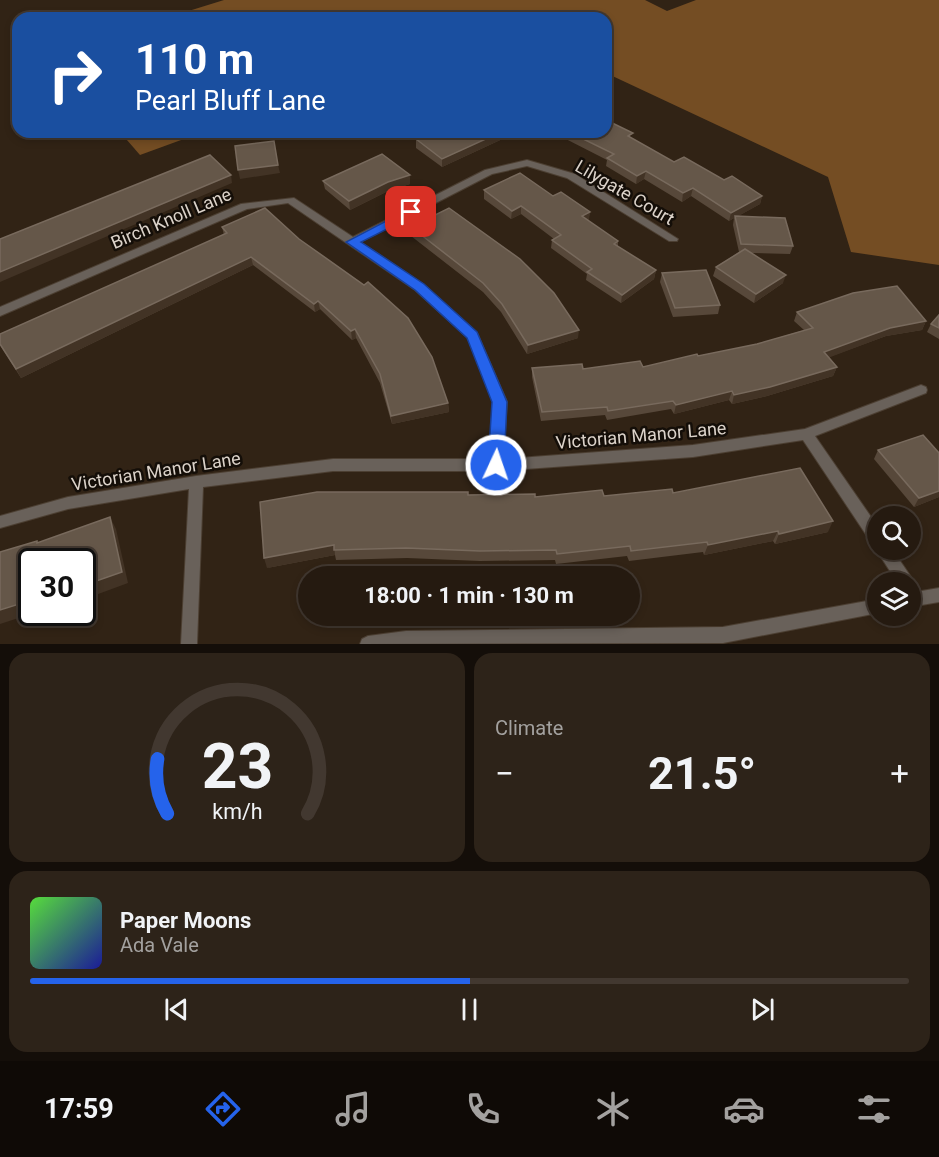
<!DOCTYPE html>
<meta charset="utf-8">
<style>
:root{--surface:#251a10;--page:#2d2319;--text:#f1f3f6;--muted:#a3a19f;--line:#423830;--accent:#2563eb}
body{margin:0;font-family:Roboto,sans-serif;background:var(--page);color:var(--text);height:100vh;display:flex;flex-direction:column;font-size:22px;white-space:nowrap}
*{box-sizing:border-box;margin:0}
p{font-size:20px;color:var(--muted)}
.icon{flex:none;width:33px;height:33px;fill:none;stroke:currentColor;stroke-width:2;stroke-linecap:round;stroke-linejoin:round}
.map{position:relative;height:644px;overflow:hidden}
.panel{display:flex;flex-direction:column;gap:9px;padding:9px;background:#140e09;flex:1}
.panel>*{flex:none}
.top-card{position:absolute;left:12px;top:12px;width:600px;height:126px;border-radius:18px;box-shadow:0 3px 9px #0003,0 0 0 2px var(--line);background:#1a4fa0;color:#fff;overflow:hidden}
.controls{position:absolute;left:867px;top:506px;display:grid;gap:12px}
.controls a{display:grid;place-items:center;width:54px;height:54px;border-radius:50%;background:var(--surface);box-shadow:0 3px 9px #0003,0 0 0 2px var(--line);font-size:30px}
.speed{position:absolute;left:18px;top:548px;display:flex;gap:12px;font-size:30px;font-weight:700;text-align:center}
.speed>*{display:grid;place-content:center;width:78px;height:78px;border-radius:50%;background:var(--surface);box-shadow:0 3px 9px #0003,0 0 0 2px var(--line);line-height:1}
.speed .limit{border:3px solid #111;border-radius:9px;background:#fff;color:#111}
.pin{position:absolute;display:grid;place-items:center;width:51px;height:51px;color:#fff;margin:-26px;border-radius:12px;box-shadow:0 3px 9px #0006}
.me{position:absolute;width:66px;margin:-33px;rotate:3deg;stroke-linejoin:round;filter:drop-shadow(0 0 4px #0008)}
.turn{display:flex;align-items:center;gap:21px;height:126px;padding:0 24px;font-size:27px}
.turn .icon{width:78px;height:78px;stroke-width:2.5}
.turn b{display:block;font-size:42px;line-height:51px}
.big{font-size:45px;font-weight:700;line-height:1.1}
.panel .widget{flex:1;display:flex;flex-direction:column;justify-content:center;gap:9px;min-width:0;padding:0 21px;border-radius:18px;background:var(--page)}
.panel .dial{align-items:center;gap:0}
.dial svg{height:156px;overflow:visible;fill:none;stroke:var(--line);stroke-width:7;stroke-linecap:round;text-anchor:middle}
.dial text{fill:var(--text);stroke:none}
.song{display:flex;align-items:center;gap:18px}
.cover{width:72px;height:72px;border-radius:9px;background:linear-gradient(135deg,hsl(110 70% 55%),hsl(240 70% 35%))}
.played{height:6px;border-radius:3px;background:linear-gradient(90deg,var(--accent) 50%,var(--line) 50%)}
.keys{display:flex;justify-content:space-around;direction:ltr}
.heat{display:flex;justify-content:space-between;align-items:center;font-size:33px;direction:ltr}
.panel .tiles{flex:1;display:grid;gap:9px;grid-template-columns:1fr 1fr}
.widget:last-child{grid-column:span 2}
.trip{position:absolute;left:298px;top:566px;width:342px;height:60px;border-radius:30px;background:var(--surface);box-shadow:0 3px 9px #0003,0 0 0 2px var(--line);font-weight:700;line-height:60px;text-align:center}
.dock{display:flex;height:96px;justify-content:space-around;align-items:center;background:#0f0a06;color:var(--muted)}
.dock .icon{width:42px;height:42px}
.dock .selected{color:var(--accent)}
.dock b{font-size:27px;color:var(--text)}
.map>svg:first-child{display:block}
.water{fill:#744d23}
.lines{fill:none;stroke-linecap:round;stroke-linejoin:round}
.minor-casing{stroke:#4c3f32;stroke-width:2}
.minor{fill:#69615a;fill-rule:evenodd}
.wall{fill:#57483a}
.shaded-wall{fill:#423325}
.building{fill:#655749;stroke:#786a5d;stroke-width:1.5}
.route{fill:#2563eb;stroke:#184099;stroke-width:1.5}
.labels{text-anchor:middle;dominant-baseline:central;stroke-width:5;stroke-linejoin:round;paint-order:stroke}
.street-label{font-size:18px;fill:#dbd2c9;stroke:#140e08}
</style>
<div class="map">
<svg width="939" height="644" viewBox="0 0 939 644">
<rect width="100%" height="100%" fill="#312315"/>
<!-- water -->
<g class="water">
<path d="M224 0H645L667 11 696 0H939V265L851 252 828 177 606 73V18H166Z"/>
<path d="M120 132H203L140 155Z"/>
</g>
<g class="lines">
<defs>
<g id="minor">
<path d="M527 160 575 174 678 239 677 241H669L567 178 527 166 492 174 360 242 423 284 477 333 507 402 503 459 693 445 805 429 921 385 926 387 927 390 926 393 815 436 878 527V546L873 545 803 440 693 457 496 471H333L203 487 197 644H181L189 489 68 509 0 528V516L68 497 196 476 333 459H489L493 402 468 338 415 290 288 203 247 209 0 316V307L241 204 294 198 353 237 485 170Z"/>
<path d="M878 547V549H892L911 577 914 582 911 587 910 582H897L879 554 877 549Z"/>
<path d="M939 588V602L910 607V593Z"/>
<path d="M878 599V613L723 643 360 644 362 639 368 636 406 631 723 627Z"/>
</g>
</defs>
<!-- minor casing -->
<use href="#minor" class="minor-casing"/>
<!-- minor -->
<use href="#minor" class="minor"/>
</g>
<!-- wall -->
<g class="wall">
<path d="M433 132H524L511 135 442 167 416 148V139Z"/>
<path d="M546 132H606L632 138 674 162 724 180 762 196 760 204 738 216 793 246 790 254 752 253 783 283 754 303 713 276 716 267 739 252 733 225 734 218 729 221 691 196 682 202 644 179 636 184 606 166 607 160 558 135Z"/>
<path d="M323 181 410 184 388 191 350 210 325 189Z"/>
<path d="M484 190 553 196 590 212 588 221 618 241V247L656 270 654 279 621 303 586 280 587 274 551 248 552 240 554 239 521 214 511 219 484 199Z"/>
<path d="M265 208 448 403 449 412 392 424 380 383 356 338 352 340 320 309 315 312 253 265 21 378 0 345V334L224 235 222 227Z"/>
<path d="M411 227 578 338 527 354 501 312 483 292 411 236Z"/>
<path d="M662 273 720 305 718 314 673 317 660 282Z"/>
<path d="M797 312 926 321 922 330 886 336 829 357 837 367 833 376 767 396 732 404 729 400 674 414 671 409 607 420 605 415 541 421 532 377V368L583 369 643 367 757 344 804 330 794 321Z"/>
<path d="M939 315V339L927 332 931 324Z"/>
<path d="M878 450 939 497 914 507 874 459Z"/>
<path d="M673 493 828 532 775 544 773 541 704 555 703 552 629 561 627 556 556 564 555 560 480 561 407 558 336 560 335 555 267 568 468 495 535 497 604 496Z"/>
</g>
<!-- shaded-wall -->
<g class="shaded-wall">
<path d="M501 132H524L511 135 442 167V159Z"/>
<path d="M278 165 280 173 240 179 238 170Z"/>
<path d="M646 171 644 179 636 184 637 176Z"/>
<path d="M231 175 232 183 0 282V272Z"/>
<path d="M410 175V184L388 191 350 210 349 201 388 182Z"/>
<path d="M693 188 691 196 682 202 683 193Z"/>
<path d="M762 196 760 204 735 218V216L734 218 729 221 731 213Z"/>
<path d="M521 206V214L511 219 512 211Z"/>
<path d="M590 212 589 220 581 225 582 216Z"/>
<path d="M251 257 253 265 21 378 16 369Z"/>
<path d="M656 270 654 279 621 303 622 295Z"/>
<path d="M786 275 783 283 754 303 756 294Z"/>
<path d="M318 301 320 309 315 312 314 304Z"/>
<path d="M926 321 922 330 886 336 820 361 824 352 890 328Z"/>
<path d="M355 329 356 338 352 340 351 331Z"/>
<path d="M579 330 578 338 527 354 528 345Z"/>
<path d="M837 367 833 376 767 396 732 404 734 395Z"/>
<path d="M732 391 729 400 674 414 676 405Z"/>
<path d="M448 403 449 412 392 424 391 416Z"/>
<path d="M939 491V497L914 507 919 498Z"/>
<path d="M110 517 116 529 128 583 82 600V586Z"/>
<path d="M833 521 828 532 775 544 779 534Z"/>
<path d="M778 531 773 541 704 555 708 545Z"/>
<path d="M334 545 335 555 267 568 264 558Z"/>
<path d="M32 600V612H37L0 624V610Z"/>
</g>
<!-- building -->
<g class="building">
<path d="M606 120 633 133 628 136 674 162 684 157 724 180 732 176 762 196 731 213 693 188 683 193 646 171 637 176 607 158 614 154 569 132H606Z"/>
<path d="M433 132H501L442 159 416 139Z"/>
<path d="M274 141 278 165 238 170 235 146Z"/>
<path d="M382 154 410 175 388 182 349 201 323 181Z"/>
<path d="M210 155 231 175 0 272V239Z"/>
<path d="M520 173 553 196 561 192 590 212 582 216 618 241 614 244 656 270 622 295 587 272 592 269 552 240 561 235 521 206 512 211 484 190Z"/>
<path d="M265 208 299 239 364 285 368 282 408 318 432 357 448 403 391 416 380 374 355 329 351 331 318 301 314 304 251 257 16 369 0 344V334L227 233 222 227Z"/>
<path d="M449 208 520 259 554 293 579 330 528 345 502 304 483 283 411 227Z"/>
<path d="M735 216 785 218 793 246 741 244Z"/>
<path d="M745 249 786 275 756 294 716 267Z"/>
<path d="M706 270 720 305 675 308 662 273Z"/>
<path d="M897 286 926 321 890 328 824 352 837 367 770 387 734 395 732 391 676 405 673 401 608 411 607 407 542 412 532 368 582 364 583 369 640 361 643 367 697 354 698 356 757 344 813 328 797 312 853 293Z"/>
<path d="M939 315V328L931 324Z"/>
<path d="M923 435 939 453V491L919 498 878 450Z"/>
<path d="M800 468 833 521 779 534 778 531 708 545 707 542 631 551 630 546 557 554 556 550 480 551 406 548 334 550V545L264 558 260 502 317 492H468V495L535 494V497L602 490 604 496 672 489 673 493Z"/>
<path d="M110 517 122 572 82 586V561H32V600L0 610V552L37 541V543Z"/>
</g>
<!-- route -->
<path class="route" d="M411 208 415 209V215L361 242 424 284 477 332 507 402 504 465 501 470 496 472 490 470 488 465 492 402 467 338 415 290 346 242Z"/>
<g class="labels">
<!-- street labels -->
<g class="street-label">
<text transform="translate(625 192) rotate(30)">Lilygate Court</text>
<text transform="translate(171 218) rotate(-23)">Birch Knoll Lane</text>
<text transform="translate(641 435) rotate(-5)">Victorian Manor Lane</text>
<text transform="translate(156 471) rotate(-9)">Victorian Manor Lane</text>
</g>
</g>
</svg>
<div class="controls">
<a><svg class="icon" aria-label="search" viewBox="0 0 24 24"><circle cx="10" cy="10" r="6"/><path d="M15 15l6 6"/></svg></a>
<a><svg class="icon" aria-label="layers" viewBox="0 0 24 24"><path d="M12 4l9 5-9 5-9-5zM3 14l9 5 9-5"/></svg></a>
</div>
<div class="speed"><div class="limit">30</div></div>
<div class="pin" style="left:411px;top:212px;background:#d93025"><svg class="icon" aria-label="arrive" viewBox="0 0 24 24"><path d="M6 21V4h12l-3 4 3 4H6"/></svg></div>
<svg class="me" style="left:496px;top:465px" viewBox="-20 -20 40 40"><circle r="17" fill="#2563eb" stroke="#fff" stroke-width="3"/><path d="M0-11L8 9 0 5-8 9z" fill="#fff"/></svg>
<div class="trip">18:00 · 1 min · 130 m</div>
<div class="top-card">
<div class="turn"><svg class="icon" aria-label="right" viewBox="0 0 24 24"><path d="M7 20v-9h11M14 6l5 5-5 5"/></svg><div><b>110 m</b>Pearl Bluff Lane</div></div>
</div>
</div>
<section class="panel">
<div class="tiles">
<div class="widget dial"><svg viewBox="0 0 100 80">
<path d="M14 69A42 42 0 1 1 86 69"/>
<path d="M14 69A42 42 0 0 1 9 41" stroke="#2563eb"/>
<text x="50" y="56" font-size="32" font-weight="700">23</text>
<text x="50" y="72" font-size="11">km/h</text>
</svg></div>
<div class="widget"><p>Climate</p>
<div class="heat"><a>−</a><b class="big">21.5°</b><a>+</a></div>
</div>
<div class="widget">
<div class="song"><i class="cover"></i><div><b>Paper Moons</b><p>Ada Vale</p></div></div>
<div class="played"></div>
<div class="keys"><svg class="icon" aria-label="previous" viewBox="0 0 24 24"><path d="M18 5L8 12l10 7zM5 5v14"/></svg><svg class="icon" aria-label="pause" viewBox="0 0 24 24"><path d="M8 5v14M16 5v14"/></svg><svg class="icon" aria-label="next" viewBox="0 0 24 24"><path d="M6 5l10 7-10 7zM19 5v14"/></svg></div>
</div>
</div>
</section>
<nav class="dock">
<b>17:59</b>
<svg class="icon selected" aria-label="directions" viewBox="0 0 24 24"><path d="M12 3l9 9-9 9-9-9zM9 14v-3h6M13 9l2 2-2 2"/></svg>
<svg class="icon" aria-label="music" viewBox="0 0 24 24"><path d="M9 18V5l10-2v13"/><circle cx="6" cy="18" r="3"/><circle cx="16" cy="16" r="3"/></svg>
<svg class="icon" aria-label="phone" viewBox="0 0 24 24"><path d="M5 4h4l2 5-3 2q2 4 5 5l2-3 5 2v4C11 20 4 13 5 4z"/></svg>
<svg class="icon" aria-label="climate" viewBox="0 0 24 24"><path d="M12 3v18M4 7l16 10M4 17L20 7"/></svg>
<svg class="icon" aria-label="car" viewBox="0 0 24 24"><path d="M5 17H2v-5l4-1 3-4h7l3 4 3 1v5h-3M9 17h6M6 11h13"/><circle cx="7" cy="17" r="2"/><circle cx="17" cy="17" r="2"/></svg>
<svg class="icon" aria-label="filters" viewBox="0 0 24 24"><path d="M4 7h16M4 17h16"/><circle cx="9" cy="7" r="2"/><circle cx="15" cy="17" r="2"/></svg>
</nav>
